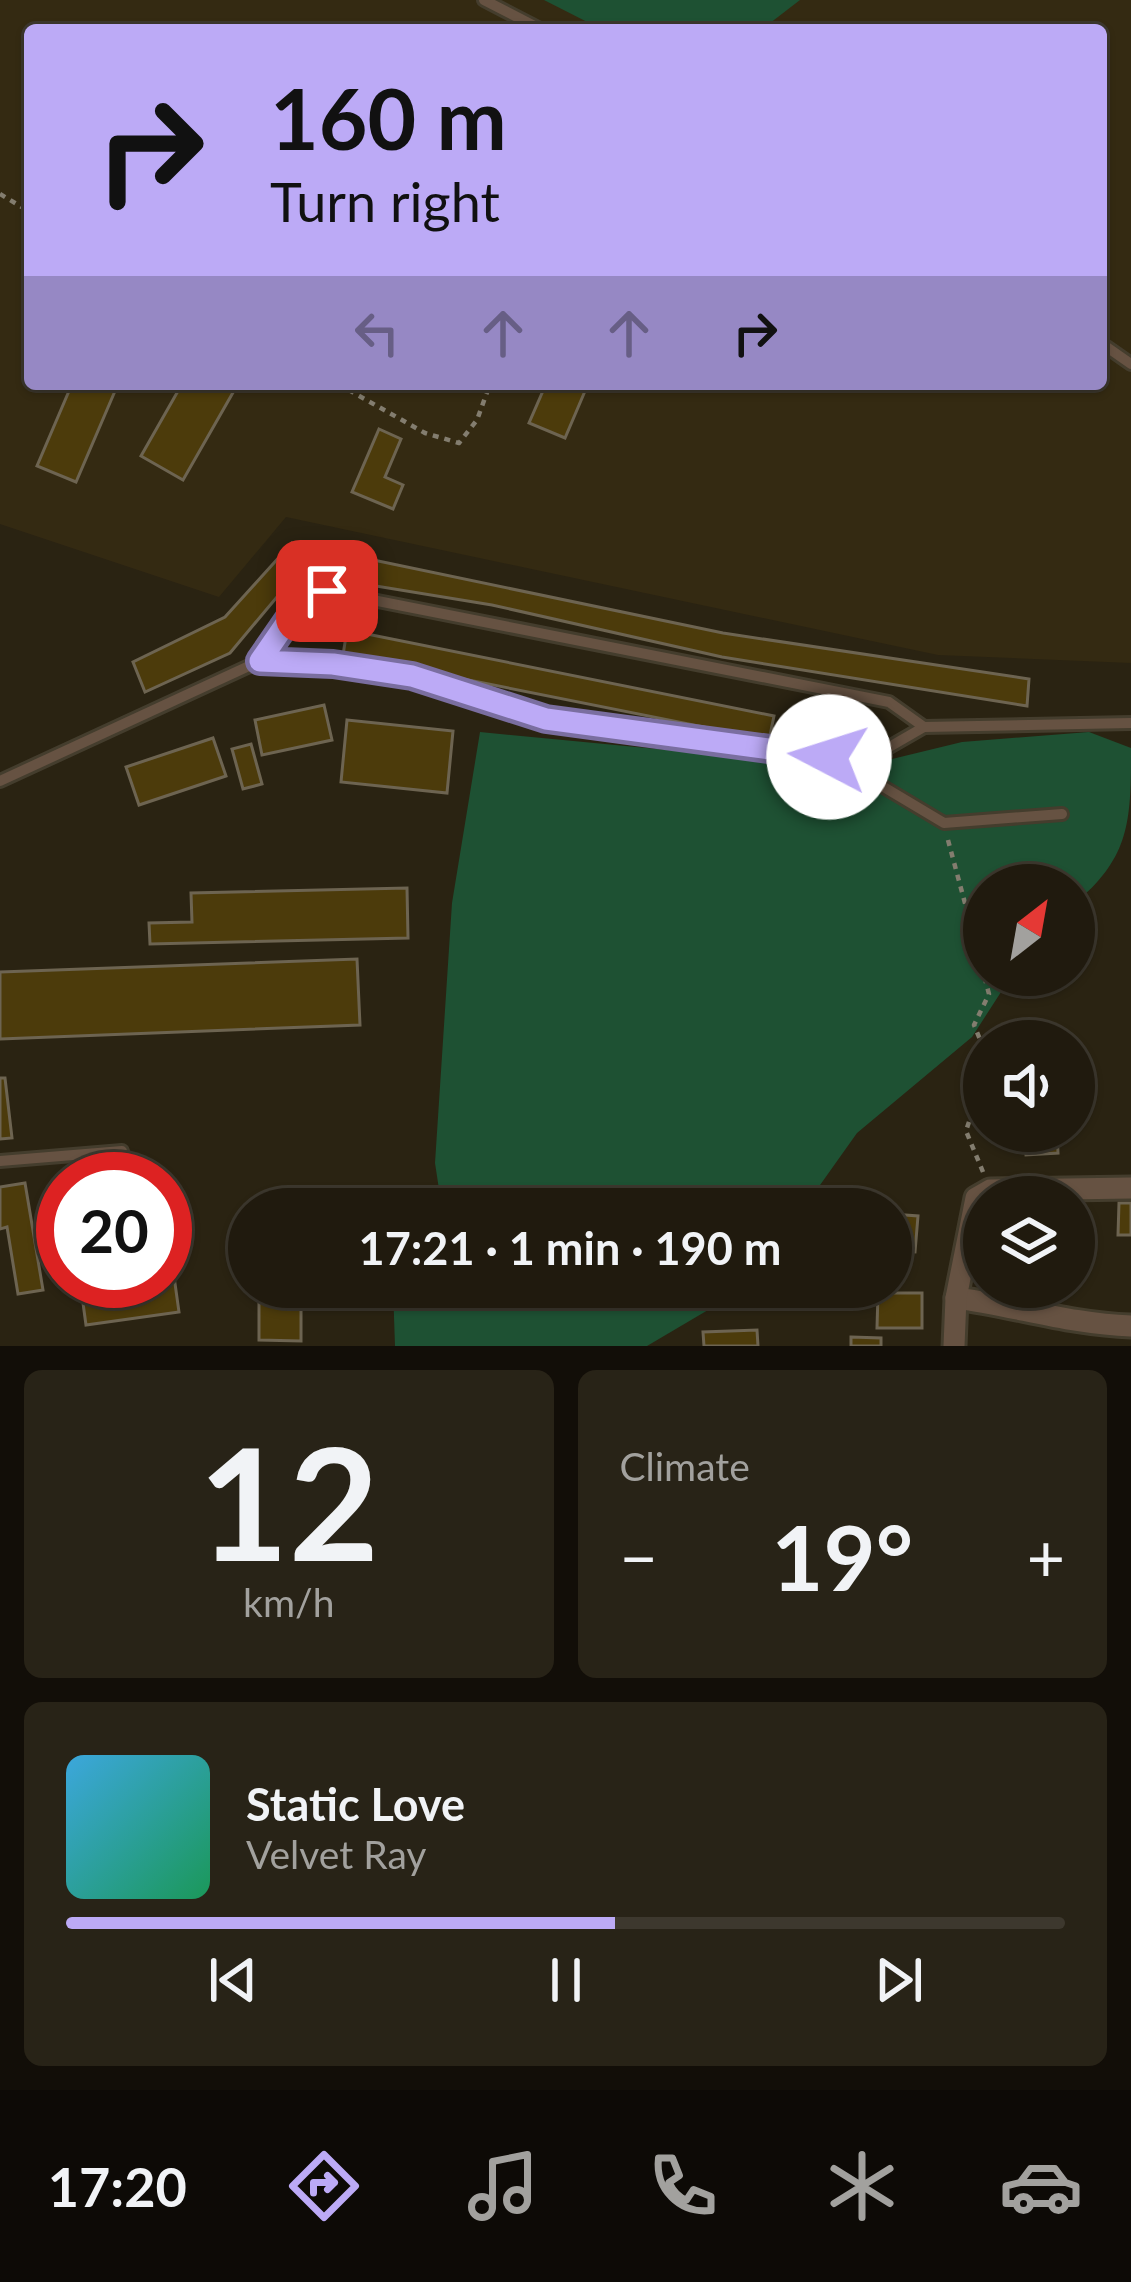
<!DOCTYPE html>
<meta charset="utf-8">
<style>
:root{--surface:#201a0e;--page:#282317;--text:#f1f3f6;--muted:#a2a19e;--line:#3d382e;--accent:#bcaaf6}
body{margin:0;font-family:Lato,sans-serif;background:var(--page);color:var(--text);height:100vh;display:flex;flex-direction:column;font-size:45px;white-space:nowrap}
*{box-sizing:border-box;margin:0}
p{font-size:39px;color:var(--muted)}
.icon{flex:none;width:66px;height:66px;fill:none;stroke:currentColor;stroke-width:2;stroke-linecap:round;stroke-linejoin:round}
.map{position:relative;height:1346px;overflow:hidden}
.drawer{display:flex;flex-direction:column;gap:24px;padding:24px;background:#120e08;flex:1}
.drawer>*{flex:none}
.top-card{position:absolute;left:24px;top:24px;width:1083px;height:366px;border-radius:12px;box-shadow:0 3px 9px #0004,0 0 0 3px var(--line);background:#bcaaf6;color:#111;overflow:hidden}
.needle{width:78px;rotate:31deg}
.fabs{position:absolute;left:963px;top:864px;display:grid;gap:24px}
.fabs a{display:grid;place-items:center;width:132px;height:132px;border-radius:50%;background:var(--surface);box-shadow:0 3px 9px #0004,0 0 0 3px var(--line);font-size:60px}
.speed{position:absolute;left:36px;top:1152px;display:flex;gap:24px;font-size:60px;font-weight:700;text-align:center}
.speed>*{display:grid;place-content:center;width:156px;height:156px;border-radius:50%;background:var(--surface);box-shadow:0 3px 9px #0004,0 0 0 3px var(--line);line-height:1}
.speed .limit{border:18px solid #d22;background:#fff;color:#111}
.pin{position:absolute;display:grid;place-items:center;width:102px;height:102px;color:#fff;margin:-51px;border-radius:24px;box-shadow:0 6px 18px #0006}
.me{position:absolute;width:132px;margin:-66px;rotate:275deg;stroke-linejoin:round;filter:drop-shadow(0 0 9px #0008)}
.turn{display:flex;align-items:center;gap:42px;height:252px;padding:0 48px;font-size:54px}
.turn .icon{width:156px;height:156px;stroke-width:2.5}
.turn b{display:block;font-size:84px;line-height:102px}
.lanes{display:flex;align-items:center;height:114px;padding:0 48px;background:#0003;justify-content:center;gap:60px;direction:ltr}
.lanes .off{opacity:.35}
.big{font-size:90px;font-weight:700;line-height:1.1}
.drawer .widget{flex:1;display:flex;flex-direction:column;justify-content:center;gap:18px;min-width:0;padding:0 42px;border-radius:18px;background:var(--page)}
.drawer .dial{align-items:center;gap:0}
.dial b{font-size:156px;line-height:1}
.song{display:flex;align-items:center;gap:36px}
.cover{width:144px;height:144px;border-radius:18px;background:linear-gradient(135deg,hsl(200 70% 55%),hsl(150 70% 35%))}
.played{height:12px;border-radius:6px;background:linear-gradient(90deg,var(--accent) 55%,var(--line) 55%)}
.keys{display:flex;justify-content:space-around;direction:ltr}
.heat{display:flex;justify-content:space-between;align-items:center;font-size:66px;direction:ltr}
.drawer .tiles{flex:1;display:grid;gap:24px;grid-template-columns:1fr 1fr}
.widget:last-child{grid-column:span 2}
.trip{position:absolute;left:228px;top:1188px;width:684px;height:120px;border-radius:60px;background:var(--surface);box-shadow:0 3px 9px #0004,0 0 0 3px var(--line);font-weight:700;line-height:120px;text-align:center}
.tabs{display:flex;height:192px;justify-content:space-around;align-items:center;background:#0d0a06;color:var(--muted)}
.tabs .icon{width:84px;height:84px}
.tabs .selected{color:var(--accent)}
.tabs b{font-size:54px;color:var(--text)}
.map>svg:first-child{display:block}
.built{fill:#342a12;fill-rule:evenodd}
.green{fill:#1e5133}
.building{fill:#4c3b0b;stroke:#6d6451;stroke-width:3}
.lines{fill:none;stroke-linecap:round;stroke-linejoin:round}
.service-casing{stroke:#443d2d;stroke-width:16}
.minor-casing{stroke:#443d2d;stroke-width:27}
.path{stroke:#837d6f;stroke-width:4.5;stroke-dasharray:6 6;stroke-linecap:butt}
.service{stroke:#665242;stroke-width:10}
.minor{stroke:#665242;stroke-width:21}
.route-casing{stroke:#7a6ea0;stroke-width:30}
.route{stroke:#bcaaf6;stroke-width:21}
</style>
<div class="map">
<svg width="1131" height="1346" viewBox="0 0 1131 1346">
<rect width="100%" height="100%" fill="#2a2312"/>
<!-- built -->
<path class="built" d="M0 0H1131V663L938 655 286 517 219 597 0 524ZM30 30H1101V384H30Z"/>
<!-- green -->
<g class="green">
<path d="M544 0H800L761 30H603Z"/>
<path d="M480 732 855 768 962 742 1089 732 1131 748C1131 820 1131 857 1074 904V885H984V975H1012L972 1037 857 1133 803 1209H442L435 1163 452 903Z"/>
<path d="M393 1287H747L647 1346H395Z"/>
</g>
<!-- building -->
<g class="building">
<path d="M72 384H118L76 482 37 466Z"/>
<path d="M182 384H226L235 389 183 480 141 456Z"/>
<path d="M546 384H588L565 438 529 423Z"/>
<path d="M379 429 401 439 385 477 403 485 393 509 352 492Z"/>
<path d="M292 543 723 633 1029 679 1027 706 722 657 492 605 297 573 230 653 145 692 133 662 225 617Z"/>
<path d="M347 630 774 716 769 740 343 655Z"/>
<path d="M324 705 332 740 262 755 255 720Z"/>
<path d="M347 720 453 731 447 793 341 782Z"/>
<path d="M213 738 226 776 139 805 126 767Z"/>
<path d="M251 744 262 784 243 789 232 749Z"/>
<path d="M407 888 408 938 150 944 149 923 192 922 191 893Z"/>
<path d="M357 959 360 1025 0 1039V972Z"/>
<path d="M0 1078H5L12 1138 0 1139Z"/>
<path d="M1024 1131H1057L1058 1153 1026 1155Z"/>
<path d="M25 1183 43 1290 18 1294 7 1227 0 1229V1187Z"/>
<path d="M1119 1203H1131V1235H1118Z"/>
<path d="M165 1212 179 1312 86 1325 80 1281H165Z"/>
<path d="M891 1214 918 1216 915 1252 891 1250Z"/>
<path d="M259 1287H301V1341L259 1340Z"/>
<path d="M878 1293H922V1328H877Z"/>
<path d="M757 1330 758 1346H704L703 1332Z"/>
<path d="M851 1337 881 1338V1346H851Z"/>
</g>
<g class="lines">
<defs>
<g id="service">
<path d="M484 0 542 30"/>
<path d="M1101 343 1131 364"/>
<path d="M260 661 333 664 412 676 546 719 720 747 865 761 924 727"/>
<path d="M865 761 877 783 944 823 1062 814"/>
<path d="M0 781 260 661 300 603 327 591 889 702 924 727 1131 723"/>
<path d="M0 1161 122 1151"/>
</g>
<g id="minor">
<path d="M956 1298C1016 1306 1070 1324 1131 1326"/>
<path d="M954 1346 956 1298 976 1198 990 1190 1131 1188"/>
</g>
</defs>
<!-- service casing -->
<use href="#service" class="service-casing"/>
<!-- minor casing -->
<use href="#minor" class="minor-casing"/>
<!-- path -->
<g class="path">
<path d="M0 194 30 212"/>
<path d="M338 384 425 433 459 443 477 420 490 384"/>
<path d="M948 840 984 974"/>
<path d="M984 1049 974 1025 989 994 984 975"/>
<path d="M983 1172 966 1131 984 1076"/>
</g>
<!-- service -->
<use href="#service" class="service"/>
<!-- minor -->
<use href="#minor" class="minor"/>
</g>
<g class="lines">
<defs>
<path id="route" d="M327 591 300 603 260 661 333 664 412 676 546 719 829 757"/>
</defs>
<!-- route casing -->
<use href="#route" class="route-casing"/>
<!-- route -->
<use href="#route" class="route"/>
</g>
</svg>
<div class="fabs">
<a><svg class="needle" viewBox="-14 -14 28 28"><path d="M0-13l5 13h-10z" fill="#e53935"/><path d="M0 13l5-13h-10z" fill="#a2a19e"/></svg></a>
<a><svg class="icon" aria-label="sound" viewBox="0 0 24 24"><path d="M4 9h4l5-4v14l-5-4H4zM17 9q2 3 0 6"/></svg></a>
<a><svg class="icon" aria-label="layers" viewBox="0 0 24 24"><path d="M12 4l9 5-9 5-9-5zM3 14l9 5 9-5"/></svg></a>
</div>
<div class="speed"><div class="limit">20</div></div>
<div class="pin" style="left:327px;top:591px;background:#d93025"><svg class="icon" aria-label="arrive" viewBox="0 0 24 24"><path d="M6 21V4h12l-3 4 3 4H6"/></svg></div>
<svg class="me" style="left:829px;top:757px" viewBox="-20 -20 40 40"><circle r="19" fill="#fff"/><path d="M0-13L10 11 0 6-10 11z" fill="#bcaaf6"/></svg>
<div class="trip">17:21 · 1 min · 190 m</div>
<div class="top-card">
<div class="turn"><svg class="icon" aria-label="right" viewBox="0 0 24 24"><path d="M7 20v-9h11M14 6l5 5-5 5"/></svg><div><b>160 m</b>Turn right</div></div>
<div class="lanes"><svg class="icon off" aria-label="left" viewBox="0 0 24 24"><path d="M17 20v-9H6M10 6l-5 5 5 5"/></svg><svg class="icon off" aria-label="ahead" viewBox="0 0 24 24"><path d="M12 20V5M6 11l6-6 6 6"/></svg><svg class="icon off" aria-label="ahead" viewBox="0 0 24 24"><path d="M12 20V5M6 11l6-6 6 6"/></svg><svg class="icon" aria-label="right" viewBox="0 0 24 24"><path d="M7 20v-9h11M14 6l5 5-5 5"/></svg></div>
</div>
</div>
<section class="drawer">
<div class="tiles">
<div class="widget dial"><b>12</b><p>km/h</p></div>
<div class="widget"><p>Climate</p>
<div class="heat"><a>−</a><b class="big">19°</b><a>+</a></div>
</div>
<div class="widget">
<div class="song"><i class="cover"></i><div><b>Static Love</b><p>Velvet Ray</p></div></div>
<div class="played"></div>
<div class="keys"><svg class="icon" aria-label="previous" viewBox="0 0 24 24"><path d="M18 5L8 12l10 7zM5 5v14"/></svg><svg class="icon" aria-label="pause" viewBox="0 0 24 24"><path d="M8 5v14M16 5v14"/></svg><svg class="icon" aria-label="next" viewBox="0 0 24 24"><path d="M6 5l10 7-10 7zM19 5v14"/></svg></div>
</div>
</div>
</section>
<nav class="tabs">
<b>17:20</b>
<svg class="icon selected" aria-label="directions" viewBox="0 0 24 24"><path d="M12 3l9 9-9 9-9-9zM9 14v-3h6M13 9l2 2-2 2"/></svg>
<svg class="icon" aria-label="music" viewBox="0 0 24 24"><path d="M9 18V5l10-2v13"/><circle cx="6" cy="18" r="3"/><circle cx="16" cy="16" r="3"/></svg>
<svg class="icon" aria-label="phone" viewBox="0 0 24 24"><path d="M5 4h4l2 5-3 2q2 4 5 5l2-3 5 2v4C11 20 4 13 5 4z"/></svg>
<svg class="icon" aria-label="climate" viewBox="0 0 24 24"><path d="M12 3v18M4 7l16 10M4 17L20 7"/></svg>
<svg class="icon" aria-label="car" viewBox="0 0 24 24"><path d="M5 17H2v-5l4-1 3-4h7l3 4 3 1v5h-3M9 17h6M6 11h13"/><circle cx="7" cy="17" r="2"/><circle cx="17" cy="17" r="2"/></svg>
</nav>
